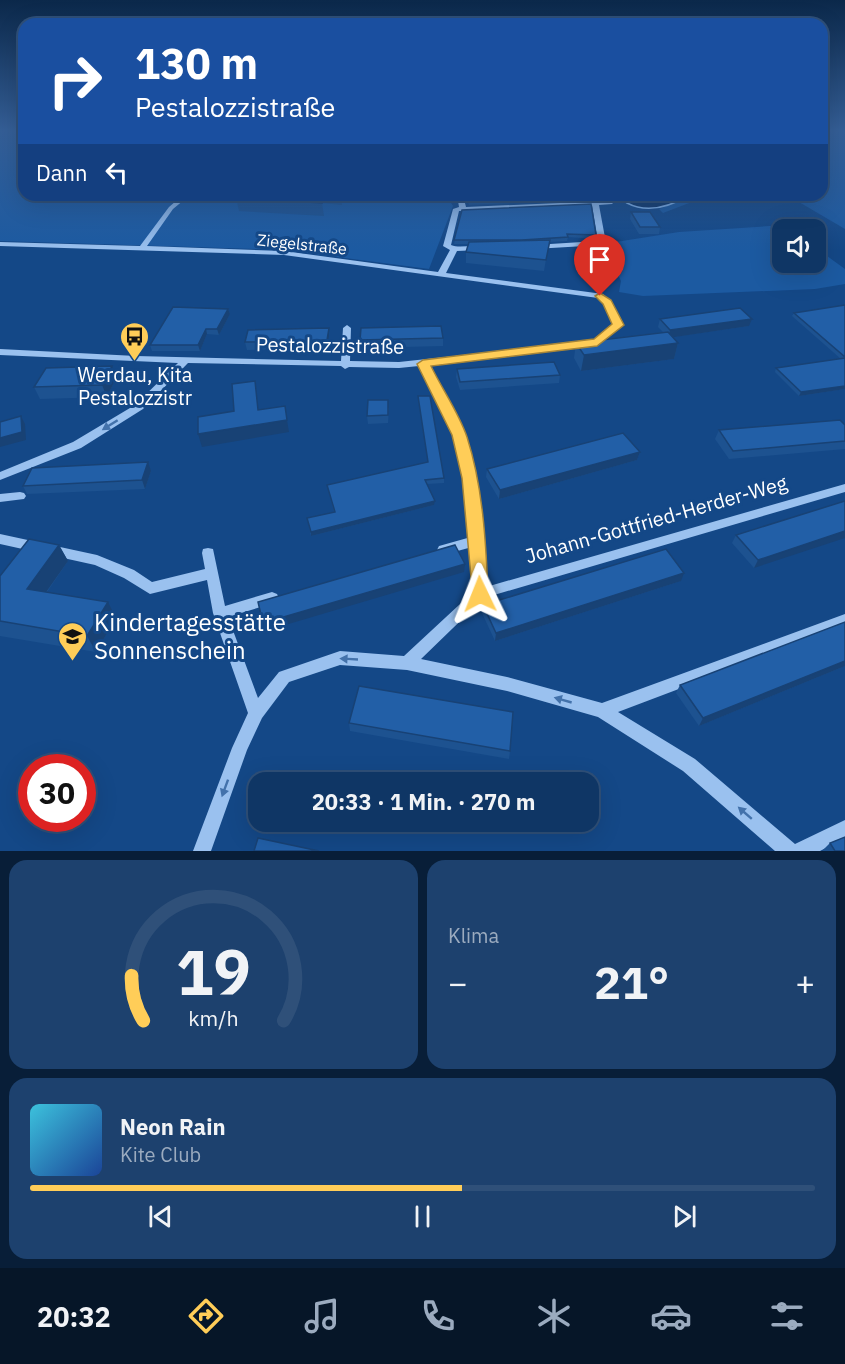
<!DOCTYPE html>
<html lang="de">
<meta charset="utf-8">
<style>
:root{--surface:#0f3665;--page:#1d416e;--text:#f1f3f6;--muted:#9babbf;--line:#2f5079;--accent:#ffcd58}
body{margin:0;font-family:"IBM Plex Sans",sans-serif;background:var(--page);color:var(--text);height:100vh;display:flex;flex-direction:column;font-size:22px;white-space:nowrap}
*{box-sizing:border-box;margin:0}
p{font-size:20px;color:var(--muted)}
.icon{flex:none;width:33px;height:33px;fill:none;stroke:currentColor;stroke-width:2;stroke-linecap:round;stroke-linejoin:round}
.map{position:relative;height:851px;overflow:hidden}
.drawer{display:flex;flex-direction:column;gap:9px;padding:9px;background:#081e38;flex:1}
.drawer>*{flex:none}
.hud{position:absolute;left:18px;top:18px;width:810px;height:183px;border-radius:18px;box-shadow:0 6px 24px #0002,0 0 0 2px var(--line);background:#1a4fa0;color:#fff;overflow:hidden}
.buttons{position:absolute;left:772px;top:219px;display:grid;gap:12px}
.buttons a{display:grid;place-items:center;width:54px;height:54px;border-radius:12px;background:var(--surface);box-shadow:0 6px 24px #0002,0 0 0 2px var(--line);font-size:30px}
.speed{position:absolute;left:18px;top:754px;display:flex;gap:12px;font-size:30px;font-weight:700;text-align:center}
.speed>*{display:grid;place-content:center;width:78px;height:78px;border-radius:50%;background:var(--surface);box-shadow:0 6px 24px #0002,0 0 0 2px var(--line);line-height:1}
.speed .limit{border:9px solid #d22;background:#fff;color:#111}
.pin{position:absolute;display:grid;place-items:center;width:51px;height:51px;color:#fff;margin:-62px -26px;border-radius:50% 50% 50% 0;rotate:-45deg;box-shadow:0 0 6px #0007}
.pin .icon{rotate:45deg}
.me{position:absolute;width:66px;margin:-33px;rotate:358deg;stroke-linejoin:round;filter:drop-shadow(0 0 4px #0008)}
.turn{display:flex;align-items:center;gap:21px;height:126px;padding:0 18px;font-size:27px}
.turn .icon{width:78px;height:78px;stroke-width:2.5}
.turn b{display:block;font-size:42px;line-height:51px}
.then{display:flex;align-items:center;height:57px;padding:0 18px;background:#0003;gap:12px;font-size:22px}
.big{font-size:45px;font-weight:700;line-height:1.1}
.drawer .card{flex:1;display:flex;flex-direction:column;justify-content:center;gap:9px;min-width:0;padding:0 21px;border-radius:18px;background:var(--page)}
.drawer .dial{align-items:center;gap:0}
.dial svg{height:156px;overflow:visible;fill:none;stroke:var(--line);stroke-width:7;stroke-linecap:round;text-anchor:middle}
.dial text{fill:var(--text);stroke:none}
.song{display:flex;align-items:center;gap:18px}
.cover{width:72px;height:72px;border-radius:9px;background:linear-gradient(135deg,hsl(190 70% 55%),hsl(220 70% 35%))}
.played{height:6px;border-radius:3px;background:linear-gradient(90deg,var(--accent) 55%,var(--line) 55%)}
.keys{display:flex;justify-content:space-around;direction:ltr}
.heat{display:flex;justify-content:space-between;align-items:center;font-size:33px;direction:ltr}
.drawer .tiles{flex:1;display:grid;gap:9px;grid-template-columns:1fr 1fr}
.card:last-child{grid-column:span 2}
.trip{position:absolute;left:248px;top:772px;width:351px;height:60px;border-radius:18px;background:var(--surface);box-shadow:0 6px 24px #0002,0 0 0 2px var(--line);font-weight:700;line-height:60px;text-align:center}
.tab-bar{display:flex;height:96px;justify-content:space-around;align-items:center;background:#061628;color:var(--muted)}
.tab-bar .icon{width:42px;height:42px}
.tab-bar .on{color:var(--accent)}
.tab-bar b{font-size:27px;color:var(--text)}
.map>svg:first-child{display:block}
.green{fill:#1c5aa1}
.water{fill:#0d3364;stroke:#8cbcf2;stroke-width:1.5}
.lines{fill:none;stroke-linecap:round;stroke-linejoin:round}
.minor{fill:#9ac1ef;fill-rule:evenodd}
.wall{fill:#1d5290}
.shaded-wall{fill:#184275}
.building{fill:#225fa7;stroke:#184275;stroke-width:1.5}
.oneway{fill:#4372ab}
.route{fill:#ffcd58;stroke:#a68539;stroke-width:1.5}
.labels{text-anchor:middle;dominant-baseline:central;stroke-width:6;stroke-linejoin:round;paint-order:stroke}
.far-street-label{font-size:16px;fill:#fff;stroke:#144887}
.street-label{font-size:20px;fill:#fff;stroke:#144887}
.poi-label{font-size:20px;fill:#fff;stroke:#144887}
.near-poi-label{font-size:24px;fill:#fff;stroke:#144887;text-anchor:start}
</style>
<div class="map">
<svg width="845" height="851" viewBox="0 0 845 851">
<rect width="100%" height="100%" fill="#144887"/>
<!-- green -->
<g class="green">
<path d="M0 131H24V195H446L453 206 429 269 284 250 0 241Z"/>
<path d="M822 131H845V229L787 195H822Z"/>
<path d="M686 195H774L697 200 663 213 659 209 677 202Z"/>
<path d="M785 225 791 229 783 230V262H816V248L845 269V284L815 289 643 296 619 292 621 281 603 244 679 232Z"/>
</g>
<!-- water -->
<path class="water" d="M636 195H686L688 196C669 207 648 214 627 203Z"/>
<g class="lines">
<!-- minor -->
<g class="minor">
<path d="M183 195H190L173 209 147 246 284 251 438 272 450 250 443 246 453 209 459 207 457 195H463L466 207 606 201 603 195H609L613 203 612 204 599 205 606 243 602 245 534 249 530 247 534 245 598 241 592 205 459 211 451 245C461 249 474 243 484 248L480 250 457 251 446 273 603 294 612 303 622 325 600 345 597 346 428 365C443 393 461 422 470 453 483 496 484 542 486 587L845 484V492L484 598 421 659 507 677 602 703 845 614V626L618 712 695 759 795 844 845 820V838L820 851H775L683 771 598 717 507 691 407 670 340 665 289 682 262 718 247 750 211 851H193L232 748 248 713 213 613 207 580 150 594 124 578 95 565 0 544V534L97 555 134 570 152 582 205 569 202 553 203 549 208 548 213 549 225 606 272 592 277 594 279 598 277 602 228 617 258 698 279 672 340 651 404 656 473 592 472 547 443 555 439 554 437 550 439 546 471 537 467 491 459 452 445 416 419 366 399 368 349 367 345 369 341 366 188 363 143 409 81 448 0 480V472L73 442 135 405 178 363 0 355V349L136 356 341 361 343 328 347 325 351 328 350 361 399 362 594 341 613 324 604 304 598 298 284 255 0 246V242L140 246 169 207Z"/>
<path d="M20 492 24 493 26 496 24 499 0 502V494Z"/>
</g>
</g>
<!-- wall -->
<g class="wall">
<path d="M210 195H341L342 205 322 203 324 216 239 211 237 202 211 203Z"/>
<path d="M603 195 602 199 469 205 467 200V196Z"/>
<path d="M462 210 596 235 595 239 568 237 567 241 549 242 544 271 466 263V252L469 244H454Z"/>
<path d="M631 212 660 227 659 234H639L630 219Z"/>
<path d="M845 305V389L799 396 775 372 776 368 841 359 792 316 794 313Z"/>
<path d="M228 309 230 314 219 335 207 334 200 351H152L150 345Z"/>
<path d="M660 319 749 326 673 337 678 343 674 359 581 371 574 358 576 343 663 332 658 327Z"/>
<path d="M329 335 328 348 247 350 245 342Z"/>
<path d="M443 338V346L361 348 360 340Z"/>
<path d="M457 369 560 375 559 383 460 390 456 377Z"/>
<path d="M116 378 107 397 40 399 34 387Z"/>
<path d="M418 396 444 478V483L427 484 434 505 311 536 307 518 334 512 327 485 428 462Z"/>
<path d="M389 408 388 423 368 424 367 416Z"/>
<path d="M845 425V449L729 459 715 439 719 430Z"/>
<path d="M640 452 637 460 499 499 486 477 487 469Z"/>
<path d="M151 471 145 489 27 494 23 486Z"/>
<path d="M845 501 754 568 732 543 736 535Z"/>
<path d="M59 545 68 561 47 592 116 618 96 652 0 636V576Z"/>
<path d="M681 581 495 641 482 613 483 605Z"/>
<path d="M845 666 699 726 676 693 680 685Z"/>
<path d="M349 723 510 751 509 759 350 731Z"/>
<path d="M830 843 845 851H822Z"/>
</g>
<!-- shaded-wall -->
<g class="shaded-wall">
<path d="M228 309 230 314 219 335 217 329Z"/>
<path d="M752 319 749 326 668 338 670 330Z"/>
<path d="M329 328V335L328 348 327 340Z"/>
<path d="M206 329 207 334 200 351 198 345Z"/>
<path d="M678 343 674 359 581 371 584 355Z"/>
<path d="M112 366 116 378 107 397 102 385Z"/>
<path d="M845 386V389L799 396 801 392Z"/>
<path d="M21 416 25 424 26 440 0 447V438Z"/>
<path d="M287 420 289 432 202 447 198 434Z"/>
<path d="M640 452 637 460 499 499 500 490Z"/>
<path d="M148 462 151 471 145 489 142 480Z"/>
<path d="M435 501 434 505 311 536V532Z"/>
<path d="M845 531V538L754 568 758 560Z"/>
<path d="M59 545 68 561 37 605 27 589Z"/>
<path d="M465 564 464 572 265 631 263 623Z"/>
<path d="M684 573 681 581 495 641 496 633Z"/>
<path d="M108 602 116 618 96 652 87 636Z"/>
<path d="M845 661V666L699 726 703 718Z"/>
</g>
<!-- building -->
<g class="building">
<path d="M236 195H320L322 203 237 198Z"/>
<path d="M478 195H597L469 200 467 196Z"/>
<path d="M591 204 596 235 567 234 568 237 522 240H454L462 210Z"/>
<path d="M631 212H650L660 227H640Z"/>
<path d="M550 240 546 260 466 252 469 242Z"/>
<path d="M845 305V357L794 313Z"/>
<path d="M173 307 228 309 217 329H206L198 345H150Z"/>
<path d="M740 308 752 319 670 330 660 319Z"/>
<path d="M441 326 443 338 360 340 361 328Z"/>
<path d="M329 328 327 340 245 342 248 330Z"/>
<path d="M668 332 678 343 584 355 576 343Z"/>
<path d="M845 358V386L801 392 776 368Z"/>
<path d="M554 362 560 375 460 382 457 369Z"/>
<path d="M112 366 102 385 34 387 46 368Z"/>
<path d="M255 381 258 410 285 406 287 420 198 434V417L234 411 232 384Z"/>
<path d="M418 396H430L444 478 425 480 435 501 311 532 307 518 335 512 327 485 428 462Z"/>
<path d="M368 400H388V415L367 416Z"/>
<path d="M21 416 22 432 0 438V422Z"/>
<path d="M840 420 845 425V441L733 451 719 430Z"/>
<path d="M623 433 640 452 500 490 487 469Z"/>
<path d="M148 462 142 480 23 486 32 468Z"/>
<path d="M845 501V531L758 560 736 535Z"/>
<path d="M29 539 59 545 27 589 108 602 87 636 0 621V576Z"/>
<path d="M455 545 465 564 263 623 258 602Z"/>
<path d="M666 549 684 573 496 633 483 605Z"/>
<path d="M845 622V661L703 718 680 685Z"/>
<path d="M359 686 513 712 510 751 349 723Z"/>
<path d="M845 837V851H835L830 843Z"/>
<path d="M258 838 319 851H254Z"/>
</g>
<!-- one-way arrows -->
<defs><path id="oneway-solid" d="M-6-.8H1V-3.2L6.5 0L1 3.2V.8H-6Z" transform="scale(1.5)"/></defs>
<g class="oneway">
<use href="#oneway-solid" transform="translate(110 425) rotate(148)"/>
<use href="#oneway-solid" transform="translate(349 659) rotate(-177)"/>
<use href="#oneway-solid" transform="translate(563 700) rotate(-164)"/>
<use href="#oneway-solid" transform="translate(225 788) rotate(110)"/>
<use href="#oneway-solid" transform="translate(745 813) rotate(-139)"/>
</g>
<!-- sky -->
<linearGradient id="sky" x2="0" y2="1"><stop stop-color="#0b284a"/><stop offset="0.52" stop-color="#345e96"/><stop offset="1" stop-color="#345e96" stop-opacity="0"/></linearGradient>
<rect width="845" height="250" fill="url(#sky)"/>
<!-- route -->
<path class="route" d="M600 293 611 300 624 325 597 346 431 366C442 389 459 413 467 437 483 487 486 542 488 594L486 599 480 601 473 599 462 478 452 435 417 364 423 360 594 339 612 324 603 304 595 296Z"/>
<!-- icons -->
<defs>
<symbol id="bus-pin" viewBox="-11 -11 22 30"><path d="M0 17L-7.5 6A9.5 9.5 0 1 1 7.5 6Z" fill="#ffcd58" stroke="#144887"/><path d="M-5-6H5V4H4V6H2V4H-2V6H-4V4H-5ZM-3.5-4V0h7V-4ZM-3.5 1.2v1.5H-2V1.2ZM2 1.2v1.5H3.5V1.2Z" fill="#111"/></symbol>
<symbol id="school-pin" viewBox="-11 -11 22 30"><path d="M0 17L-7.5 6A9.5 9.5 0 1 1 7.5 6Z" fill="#ffcd58" stroke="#144887"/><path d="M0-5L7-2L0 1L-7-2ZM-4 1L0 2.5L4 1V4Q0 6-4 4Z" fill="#111"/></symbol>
</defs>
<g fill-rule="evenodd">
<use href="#bus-pin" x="118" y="320" width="33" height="45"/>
<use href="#school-pin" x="56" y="620" width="33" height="45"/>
</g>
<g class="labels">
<!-- far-street labels -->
<g class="far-street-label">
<text transform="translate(302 244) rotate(6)">Ziegelstraße</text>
</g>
<!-- street labels -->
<g class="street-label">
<text transform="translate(330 345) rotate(1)">Pestalozzistraße</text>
<text transform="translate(656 519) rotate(-16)">Johann-Gottfried-Herder-Weg</text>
</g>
<!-- poi labels -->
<g class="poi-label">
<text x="135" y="374">Werdau, Kita<tspan x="135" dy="23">Pestalozzistr</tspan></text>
</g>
<!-- near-poi labels -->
<g class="near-poi-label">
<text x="94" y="622">Kindertagesstätte<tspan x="94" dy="28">Sonnenschein</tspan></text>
</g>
</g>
</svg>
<div class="buttons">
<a><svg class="icon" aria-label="sound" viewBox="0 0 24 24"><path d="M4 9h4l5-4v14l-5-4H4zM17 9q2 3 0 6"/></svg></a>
</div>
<div class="speed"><div class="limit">30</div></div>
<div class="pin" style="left:600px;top:296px;background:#d93025"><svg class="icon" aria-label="arrive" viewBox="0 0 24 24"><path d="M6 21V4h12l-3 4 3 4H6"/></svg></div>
<svg class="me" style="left:480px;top:594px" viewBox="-20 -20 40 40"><path d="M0-17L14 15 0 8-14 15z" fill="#ffcd58" stroke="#fff" stroke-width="4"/></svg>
<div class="trip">20:33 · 1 Min. · 270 m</div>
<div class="hud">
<div class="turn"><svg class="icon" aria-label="right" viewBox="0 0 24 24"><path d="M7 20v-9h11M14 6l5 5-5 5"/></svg><div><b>130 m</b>Pestalozzistraße</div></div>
<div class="then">Dann<svg class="icon" aria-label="left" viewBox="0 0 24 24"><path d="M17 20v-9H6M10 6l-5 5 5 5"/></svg></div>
</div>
</div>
<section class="drawer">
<div class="tiles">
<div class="card dial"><svg viewBox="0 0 100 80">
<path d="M14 69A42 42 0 1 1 86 69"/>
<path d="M14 69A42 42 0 0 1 8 46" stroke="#ffcd58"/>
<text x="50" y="56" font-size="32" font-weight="700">19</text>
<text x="50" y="72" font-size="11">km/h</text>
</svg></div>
<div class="card"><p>Klima</p>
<div class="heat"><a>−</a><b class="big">21°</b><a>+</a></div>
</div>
<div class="card">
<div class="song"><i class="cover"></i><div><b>Neon Rain</b><p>Kite Club</p></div></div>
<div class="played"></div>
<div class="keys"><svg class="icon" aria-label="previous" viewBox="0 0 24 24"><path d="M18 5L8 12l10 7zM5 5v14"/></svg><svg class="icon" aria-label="pause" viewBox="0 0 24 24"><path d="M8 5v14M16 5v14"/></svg><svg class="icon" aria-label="next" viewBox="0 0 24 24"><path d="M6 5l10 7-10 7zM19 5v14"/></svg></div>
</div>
</div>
</section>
<nav class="tab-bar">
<b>20:32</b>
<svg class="icon on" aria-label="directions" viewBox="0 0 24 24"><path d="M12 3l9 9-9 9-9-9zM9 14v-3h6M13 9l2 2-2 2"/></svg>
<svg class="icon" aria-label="music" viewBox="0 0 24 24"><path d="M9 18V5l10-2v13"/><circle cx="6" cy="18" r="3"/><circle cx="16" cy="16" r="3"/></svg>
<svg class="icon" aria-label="phone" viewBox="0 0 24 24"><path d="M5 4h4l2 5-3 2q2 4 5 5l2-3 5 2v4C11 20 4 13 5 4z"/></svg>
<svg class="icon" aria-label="climate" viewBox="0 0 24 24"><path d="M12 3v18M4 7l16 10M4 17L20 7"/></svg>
<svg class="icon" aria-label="car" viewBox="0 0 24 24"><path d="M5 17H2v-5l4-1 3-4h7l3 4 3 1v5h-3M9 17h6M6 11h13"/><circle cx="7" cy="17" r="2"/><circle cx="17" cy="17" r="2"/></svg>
<svg class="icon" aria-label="filters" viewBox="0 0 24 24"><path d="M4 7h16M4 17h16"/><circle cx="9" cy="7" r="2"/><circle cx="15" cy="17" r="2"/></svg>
</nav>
